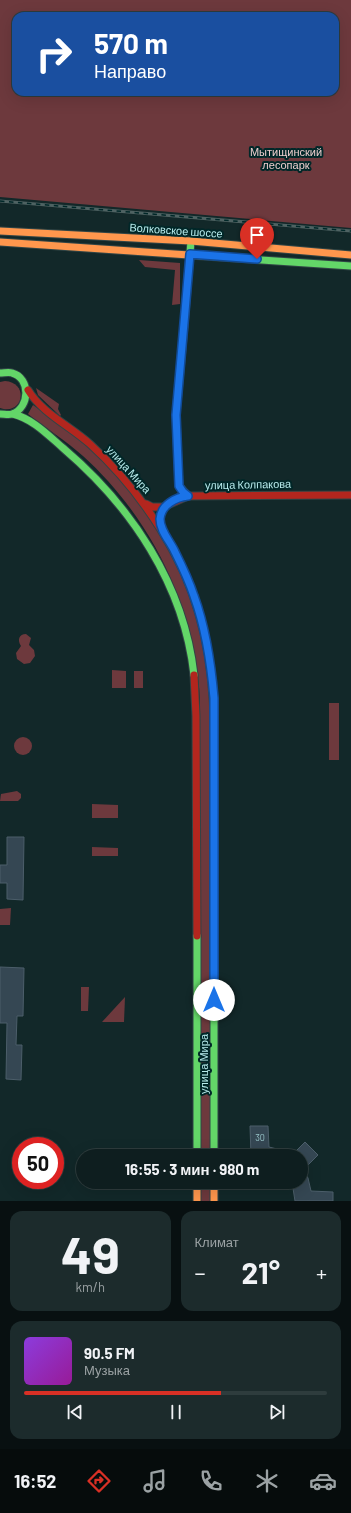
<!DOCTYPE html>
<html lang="ru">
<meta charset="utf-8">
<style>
:root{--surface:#0e1e1f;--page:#1c2b2c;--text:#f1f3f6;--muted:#9ba2a4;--line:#2e3c3d;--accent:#d93025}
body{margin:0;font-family:Barlow,sans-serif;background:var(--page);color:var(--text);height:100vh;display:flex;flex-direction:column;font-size:15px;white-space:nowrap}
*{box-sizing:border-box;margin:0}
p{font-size:13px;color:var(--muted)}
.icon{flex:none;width:22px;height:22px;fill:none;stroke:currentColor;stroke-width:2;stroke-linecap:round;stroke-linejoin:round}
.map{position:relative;height:1201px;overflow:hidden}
.details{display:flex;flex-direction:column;gap:10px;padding:10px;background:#081011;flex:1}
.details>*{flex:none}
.hud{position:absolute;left:12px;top:12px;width:327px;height:84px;border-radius:12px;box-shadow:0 4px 16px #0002,0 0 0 1px var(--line);background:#1a4fa0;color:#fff;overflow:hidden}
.speed{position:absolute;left:12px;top:1137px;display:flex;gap:8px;font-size:20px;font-weight:700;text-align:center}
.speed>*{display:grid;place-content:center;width:52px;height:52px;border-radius:50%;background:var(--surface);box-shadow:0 4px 16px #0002,0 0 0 1px var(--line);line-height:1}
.speed .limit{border:6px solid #d22;background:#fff;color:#111}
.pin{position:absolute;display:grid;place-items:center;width:34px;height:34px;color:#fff;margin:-41px -17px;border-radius:50% 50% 50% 0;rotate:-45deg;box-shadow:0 0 4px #0007}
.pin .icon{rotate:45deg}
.me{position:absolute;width:44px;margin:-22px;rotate:0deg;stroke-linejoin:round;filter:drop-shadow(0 0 3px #0008)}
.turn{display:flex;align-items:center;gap:14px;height:84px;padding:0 16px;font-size:18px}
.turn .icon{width:52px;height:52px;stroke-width:2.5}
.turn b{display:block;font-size:28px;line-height:34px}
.big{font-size:30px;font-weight:700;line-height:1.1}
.details .widget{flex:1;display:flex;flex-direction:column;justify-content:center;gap:6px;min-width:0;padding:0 14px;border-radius:12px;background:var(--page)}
.details .dial{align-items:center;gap:0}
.dial b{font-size:52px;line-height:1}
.song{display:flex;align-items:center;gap:12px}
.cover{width:48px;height:48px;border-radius:6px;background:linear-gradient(135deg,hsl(270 70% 55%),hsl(300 70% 35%))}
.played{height:4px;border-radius:2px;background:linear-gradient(90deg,var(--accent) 65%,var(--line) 65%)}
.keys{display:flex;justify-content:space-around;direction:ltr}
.heat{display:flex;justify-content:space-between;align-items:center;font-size:22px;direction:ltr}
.details .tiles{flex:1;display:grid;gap:10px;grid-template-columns:1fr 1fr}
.widget:last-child{grid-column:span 2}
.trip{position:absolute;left:76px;top:1149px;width:232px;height:40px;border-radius:20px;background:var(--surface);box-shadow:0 4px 16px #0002,0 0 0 1px var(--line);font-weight:700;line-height:40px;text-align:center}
.dock{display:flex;height:64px;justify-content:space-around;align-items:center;background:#060c0c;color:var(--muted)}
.dock .icon{width:28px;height:28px}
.dock .on{color:var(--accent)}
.dock b{font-size:18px;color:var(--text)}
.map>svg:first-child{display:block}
.green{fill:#6d393d;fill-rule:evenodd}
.building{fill:#354753;stroke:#4c5e6a}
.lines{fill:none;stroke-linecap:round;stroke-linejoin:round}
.fast-casing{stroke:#314546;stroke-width:9}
.slow-casing{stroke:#314546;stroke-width:9}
.jam-casing{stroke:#314546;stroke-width:9}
.fast{stroke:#63d668;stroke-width:7}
.slow{stroke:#ff974d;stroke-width:7}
.jam{stroke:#b3261e;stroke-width:7}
.rail-casing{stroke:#4e6262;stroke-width:3}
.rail{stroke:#002728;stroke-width:1.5;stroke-dasharray:4.5;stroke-linecap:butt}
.route-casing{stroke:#114b97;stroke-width:10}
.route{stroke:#1a73e8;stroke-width:7}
.labels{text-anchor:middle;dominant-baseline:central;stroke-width:4;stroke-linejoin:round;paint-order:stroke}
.number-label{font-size:9px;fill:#96c2c6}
.park-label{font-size:11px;fill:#eccdcd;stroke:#002728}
.street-label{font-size:11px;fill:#b7ebec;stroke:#002728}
</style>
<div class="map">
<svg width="351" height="1201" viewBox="0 0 351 1201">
<rect width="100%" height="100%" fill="#122829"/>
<!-- green -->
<g class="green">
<path d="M0 0H351V228L0 197ZM16 16H335V92H16Z"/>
<path d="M139 260 180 263V304L172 305 175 270 145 267Z"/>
<path d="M5 381C30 383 23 416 0 408V382Z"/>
<path d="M36 388 59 404 58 409 61 415 60 416 38 395Z"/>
<path d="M33 405C55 421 78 437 98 456 147 502 185 566 201 632 208 661 209 690 211 720L210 1156H199L200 718C200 705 200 692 198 679 188 594 147 514 83 456 66 441 46 428 28 414Z"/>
<path d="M26 634 31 638 29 645 34 650 35 656 30 663 24 664 17 659 16 653 21 646C17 640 19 634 26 634Z"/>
<path d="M112 670 126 671V688H112Z"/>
<rect x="134" y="671" width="9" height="17"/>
<rect x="329" y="703" width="10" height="57"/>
<circle cx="23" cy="746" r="9"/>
<path d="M17 791 21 794V798L18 801H0L1 794Z"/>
<path d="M92 804 118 805V818H92Z"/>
<path d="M92 847 118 848V856H92Z"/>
<path d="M11 908 10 925H0V909Z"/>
<path d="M81 987H89L88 1011H81Z"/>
<path d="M125 997 124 1022H102Z"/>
<rect x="199" y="1182" width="11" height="19"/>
</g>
<!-- building -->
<g class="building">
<path d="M7 837H24L23 900 7 899V883H0V865H7Z"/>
<path d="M0 967 24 968 23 1016H17L16 1045H22L21 1080 6 1079 7 1023H0Z"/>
<path d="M250 1126H268L269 1147 281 1150 290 1156H251Z"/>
<path d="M305 1142 318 1155 303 1170 308 1178 311 1191 333 1192V1201H295L292 1182H301V1156H291Z"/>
</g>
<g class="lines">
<defs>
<g id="fast">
<path d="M189 255 351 266"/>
<path d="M184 327 191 241"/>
<path d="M0 373C4 373 9 372 12 373 31 378 30 408 12 414 9 415 4 414 0 414"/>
<path d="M13 414C33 419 48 435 63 448 131 506 184 584 194 675"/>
<path d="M175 554C203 607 214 669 214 728"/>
<path d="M197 936V1156"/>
<path d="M214 975V1156"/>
</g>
<g id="slow">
<path d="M0 231 191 241 351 255"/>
<path d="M0 242 189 255"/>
<path d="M197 1182V1201"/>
<path d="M214 1182V1201"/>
</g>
<g id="jam">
<path d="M184 327 176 415 179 486 188 496"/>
<path d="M28 390C42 413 70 426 90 444 125 476 153 513 175 554"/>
<path d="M146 504 152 507H163L188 496 351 495"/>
<path d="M194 675 196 716 197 936"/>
<path d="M214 728V975"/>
</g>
</defs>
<!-- fast casing -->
<use href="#fast" class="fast-casing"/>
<!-- slow casing -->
<use href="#slow" class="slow-casing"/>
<!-- jam casing -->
<use href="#jam" class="jam-casing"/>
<!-- fast -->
<use href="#fast" class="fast"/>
<!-- slow -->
<use href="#slow" class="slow"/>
<!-- jam -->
<use href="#jam" class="jam"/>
<defs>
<path id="rail" d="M0 201 351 231"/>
</defs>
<!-- rail casing -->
<use href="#rail" class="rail-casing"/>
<!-- rail -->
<use href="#rail" class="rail"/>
</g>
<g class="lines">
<defs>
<path id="route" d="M214 1000V698C211 663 206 629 194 596 189 581 182 566 175 552 170 541 160 531 160 519 161 505 176 497 188 496L183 492 179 486 176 415 190 254 257 259"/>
</defs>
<!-- route casing -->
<use href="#route" class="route-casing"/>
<!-- route -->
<use href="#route" class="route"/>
</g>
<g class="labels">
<!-- number labels -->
<g class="number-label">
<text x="260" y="1137">30</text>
</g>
<!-- park labels -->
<g class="park-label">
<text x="286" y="151">Мытищинский<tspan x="286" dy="13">лесопарк</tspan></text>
</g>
<!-- street labels -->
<g class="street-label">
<text transform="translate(176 230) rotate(4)">Волковское шоссе</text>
<text transform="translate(129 469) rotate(48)">улица Мира</text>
<text transform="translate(248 484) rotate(-1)">улица Колпакова</text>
<text transform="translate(203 1064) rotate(-90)">улица Мира</text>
</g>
</g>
</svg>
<div class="speed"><div class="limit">50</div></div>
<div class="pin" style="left:257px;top:259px;background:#d93025"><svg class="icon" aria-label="arrive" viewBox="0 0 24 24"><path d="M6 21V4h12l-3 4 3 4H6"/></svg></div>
<svg class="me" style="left:214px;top:1000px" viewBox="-20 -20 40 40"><circle r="19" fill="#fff"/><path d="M0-13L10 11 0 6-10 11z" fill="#1a73e8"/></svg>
<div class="trip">16:55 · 3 мин · 980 m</div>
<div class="hud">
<div class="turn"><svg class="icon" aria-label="right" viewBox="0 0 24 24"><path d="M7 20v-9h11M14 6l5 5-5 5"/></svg><div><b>570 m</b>Направо</div></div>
</div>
</div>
<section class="details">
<div class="tiles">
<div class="widget dial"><b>49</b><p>km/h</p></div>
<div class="widget"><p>Климат</p>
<div class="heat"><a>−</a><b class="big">21°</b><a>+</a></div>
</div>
<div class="widget">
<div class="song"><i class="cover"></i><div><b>90.5 FM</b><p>Музыка</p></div></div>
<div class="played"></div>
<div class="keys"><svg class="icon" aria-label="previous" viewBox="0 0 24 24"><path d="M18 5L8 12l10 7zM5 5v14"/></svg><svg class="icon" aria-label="pause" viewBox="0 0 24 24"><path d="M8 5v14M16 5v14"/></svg><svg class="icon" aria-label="next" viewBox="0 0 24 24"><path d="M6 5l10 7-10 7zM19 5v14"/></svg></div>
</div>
</div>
</section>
<nav class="dock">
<b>16:52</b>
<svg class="icon on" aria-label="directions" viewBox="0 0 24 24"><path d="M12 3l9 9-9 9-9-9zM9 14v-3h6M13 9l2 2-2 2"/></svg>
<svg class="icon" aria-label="music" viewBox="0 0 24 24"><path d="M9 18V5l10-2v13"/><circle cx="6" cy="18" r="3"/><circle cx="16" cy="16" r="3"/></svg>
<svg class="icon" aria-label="phone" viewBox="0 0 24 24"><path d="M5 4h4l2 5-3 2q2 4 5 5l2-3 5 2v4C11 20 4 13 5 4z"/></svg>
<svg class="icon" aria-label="climate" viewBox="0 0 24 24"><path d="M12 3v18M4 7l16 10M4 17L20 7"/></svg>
<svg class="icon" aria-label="car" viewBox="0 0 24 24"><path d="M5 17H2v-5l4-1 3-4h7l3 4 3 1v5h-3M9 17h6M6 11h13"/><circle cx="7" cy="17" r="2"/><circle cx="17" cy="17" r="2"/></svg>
</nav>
